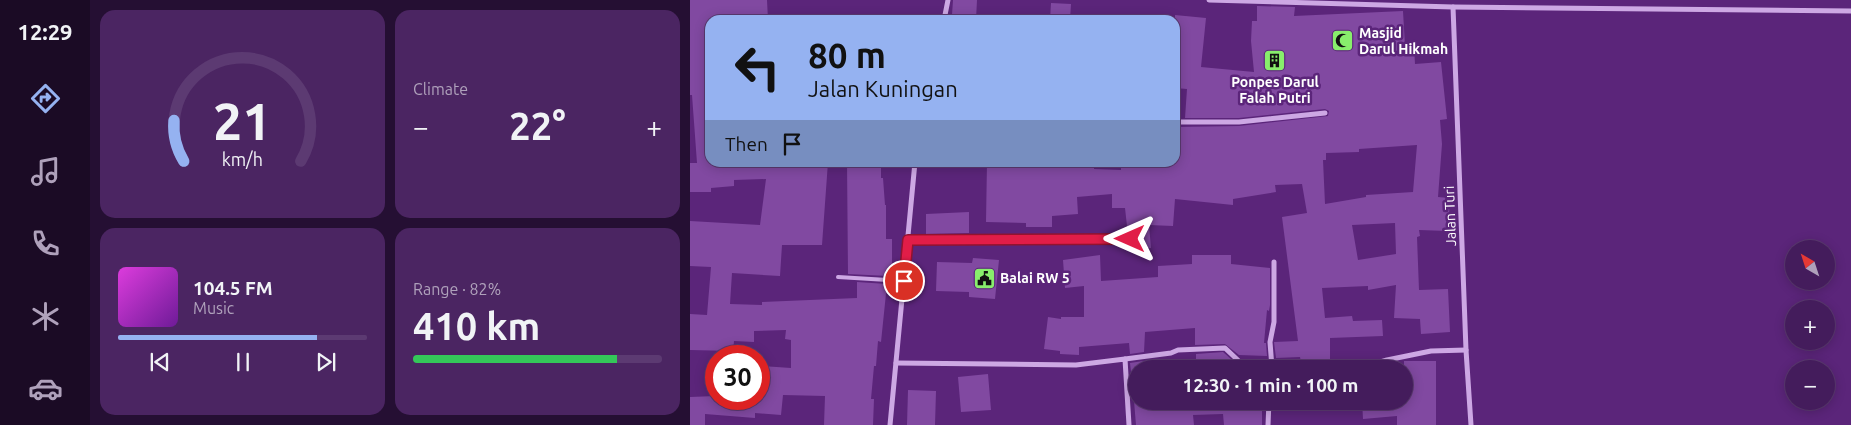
<!DOCTYPE html>
<meta charset="utf-8">
<style>
:root{--surface:#441c5c;--page:#4b2562;--text:#f1f3f6;--muted:#afa1bb;--line:#5c3a72;--accent:#95b2f1}
body{margin:0;font-family:Ubuntu,sans-serif;background:var(--page);color:var(--text);height:100vh;display:flex;flex-direction:column;font-size:19px;white-space:nowrap}
*{box-sizing:border-box;margin:0}
p{font-size:16px;color:var(--muted)}
.icon{flex:none;width:28px;height:28px;fill:none;stroke:currentColor;stroke-width:2;stroke-linecap:round;stroke-linejoin:round}
.map{position:relative;flex:1;overflow:hidden}
.panel{display:flex;flex-direction:column;gap:10px;padding:10px;background:#250f33;width:600px}
.panel>*{flex:none}
.hud{position:absolute;left:15px;top:15px;width:475px;height:152px;border-radius:15px;box-shadow:0 2px 12px #0003,0 0 0 1px var(--line);background:#95b2f1;color:#111;overflow:hidden}
.needle{width:32px;rotate:321deg}
.buttons{position:absolute;left:1095px;top:240px;display:grid;gap:10px}
.buttons a{display:grid;place-items:center;width:50px;height:50px;border-radius:50%;background:var(--surface);box-shadow:0 2px 12px #0003,0 0 0 1px var(--line);font-size:25px}
.speed{position:absolute;left:15px;top:345px;display:flex;gap:10px;font-size:25px;font-weight:700;text-align:center}
.speed>*{display:grid;place-content:center;width:65px;height:65px;border-radius:50%;background:var(--surface);box-shadow:0 2px 12px #0003,0 0 0 1px var(--line);line-height:1}
.speed .limit{border:8px solid #d22;background:#fff;color:#111}
.pin{position:absolute;display:grid;place-items:center;width:42px;height:42px;color:#fff;margin:-21px;border:2px solid #fff;border-radius:50%;box-shadow:0 1px 5px #0007}
.me{position:absolute;width:55px;margin:-28px;rotate:270deg;stroke-linejoin:round;filter:drop-shadow(0 0 4px #0008)}
.turn{display:flex;align-items:center;gap:18px;height:105px;padding:0 20px;font-size:22px}
.turn .icon{width:65px;height:65px;stroke-width:2.5}
.turn b{display:block;font-size:35px;line-height:42px}
.then{display:flex;align-items:center;height:48px;padding:0 20px;background:#0003;gap:10px;font-size:19px}
.big{font-size:38px;font-weight:600;line-height:1.1}
.panel .card{flex:1;display:flex;flex-direction:column;justify-content:center;gap:8px;min-width:0;padding:0 18px;border-radius:15px;background:var(--page)}
.panel .dial{align-items:center;gap:0}
.dial svg{height:130px;overflow:visible;fill:none;stroke:var(--line);stroke-width:7;stroke-linecap:round;text-anchor:middle}
.dial text{fill:var(--text);stroke:none}
.song{display:flex;align-items:center;gap:15px}
.cover{width:60px;height:60px;border-radius:8px;background:linear-gradient(135deg,hsl(300 70% 55%),hsl(280 70% 35%))}
.played{height:5px;border-radius:2px;background:linear-gradient(90deg,var(--accent) 80%,var(--line) 80%)}
.keys{display:flex;justify-content:space-around;direction:ltr}
.heat{display:flex;justify-content:space-between;align-items:center;font-size:28px;direction:ltr}
.charge{height:8px;border-radius:4px;background:linear-gradient(90deg,#34c759 82%,var(--line) 0)}
.panel .tiles{flex:1;display:grid;gap:10px;grid-template-columns:repeat(2,1fr)}
.trip{position:absolute;left:438px;top:360px;width:285px;height:50px;border-radius:25px;background:var(--surface);box-shadow:0 2px 12px #0003,0 0 0 1px var(--line);font-weight:600;line-height:50px;text-align:center}
main{display:flex;flex:1;min-height:0}
.tabs{display:flex;flex-direction:column;width:90px;justify-content:space-around;align-items:center;background:#1b0b25;color:var(--muted)}
.tabs .icon{width:35px;height:35px}
.tabs .current{color:var(--accent)}
.tabs b{font-size:22px;color:var(--text)}
.map>svg:first-child{display:block}
.building{fill:#8149a1;fill-rule:evenodd}
.lines{fill:none;stroke-linecap:round;stroke-linejoin:round}
.lane{stroke:#cda8e4;stroke-width:4}
.street{stroke:#cda8e4;stroke-width:5}
.route-casing{stroke:#92132f;stroke-width:12}
.route{stroke:#e11d48;stroke-width:9}
.labels{text-anchor:middle;dominant-baseline:central;stroke-width:5;stroke-linejoin:round;paint-order:stroke}
.poi-label{font-size:14px;font-weight:bold;fill:#fff;stroke:#5b257a;text-anchor:start}
.street-label{font-size:14px;fill:#fff;stroke:#5b257a}
</style>
<main>
<nav class="tabs">
<b>12:29</b>
<svg class="icon current" aria-label="directions" viewBox="0 0 24 24"><path d="M12 3l9 9-9 9-9-9zM9 14v-3h6M13 9l2 2-2 2"/></svg>
<svg class="icon" aria-label="music" viewBox="0 0 24 24"><path d="M9 18V5l10-2v13"/><circle cx="6" cy="18" r="3"/><circle cx="16" cy="16" r="3"/></svg>
<svg class="icon" aria-label="phone" viewBox="0 0 24 24"><path d="M5 4h4l2 5-3 2q2 4 5 5l2-3 5 2v4C11 20 4 13 5 4z"/></svg>
<svg class="icon" aria-label="climate" viewBox="0 0 24 24"><path d="M12 3v18M4 7l16 10M4 17L20 7"/></svg>
<svg class="icon" aria-label="car" viewBox="0 0 24 24"><path d="M5 17H2v-5l4-1 3-4h7l3 4 3 1v5h-3M9 17h6M6 11h13"/><circle cx="7" cy="17" r="2"/><circle cx="17" cy="17" r="2"/></svg>
</nav>
<section class="panel">
<div class="tiles">
<div class="card dial"><svg viewBox="0 0 100 80">
<path d="M14 69A42 42 0 1 1 86 69"/>
<path d="M14 69A42 42 0 0 1 8 44" stroke="#95b2f1"/>
<text x="50" y="56" font-size="32" font-weight="700">21</text>
<text x="50" y="72" font-size="11">km/h</text>
</svg></div>
<div class="card"><p>Climate</p>
<div class="heat"><a>−</a><b class="big">22°</b><a>+</a></div>
</div>
<div class="card">
<div class="song"><i class="cover"></i><div><b>104.5 FM</b><p>Music</p></div></div>
<div class="played"></div>
<div class="keys"><svg class="icon" aria-label="previous" viewBox="0 0 24 24"><path d="M18 5L8 12l10 7zM5 5v14"/></svg><svg class="icon" aria-label="pause" viewBox="0 0 24 24"><path d="M8 5v14M16 5v14"/></svg><svg class="icon" aria-label="next" viewBox="0 0 24 24"><path d="M6 5l10 7-10 7zM19 5v14"/></svg></div>
</div>
<div class="card"><p>Range · 82%</p><b class="big">410 km</b><div class="charge"></div></div>
</div>
</section>
<div class="map">
<svg width="1161" height="425" viewBox="0 0 1161 425">
<rect width="100%" height="100%" fill="#5b257a"/>
<!-- building -->
<g class="building">
<path d="M0 0H77L78 20H20V162H138L132 245H92L90 276 42 273 40 304 72 305V302L167 298V282L197 284 191 342 188 341 186 366H184L181 399H184L183 425H134L135 396 93 395 91 415 65 413V418L15 414V425H0V397L26 396V399H69L71 366 101 368V340L95 339 96 330 64 331V342L44 341 43 351 0 350V314L17 315 21 267 0 266V221L70 225 76 179 44 180V186L21 188V192H0V163H7L2 95H0Z"/>
<path d="M263 0H287L286 20H273V15H262Z"/>
<path d="M361 3 381 4 380 20H360Z"/>
<path d="M567 6 605 7 604 16 713 11 715 46H724L725 64 751 62 757 119 750 120 752 144 748 197 760 198 758 231 729 230 730 236 727 237 729 290 758 289 760 332 731 334 730 319 704 318 706 285 678 290V286L632 288 635 318 662 316 663 321 692 320 693 336 640 338V359L611 362 610 357 586 358 584 342 608 341 592 217 617 213 612 184 585 185 586 192 543 199V205L485 199 483 226 459 225 461 248 440 250 439 243 443 242 444 238 443 236 438 235 435 208H422V194L387 197 388 214 362 216V227H336V223L296 222 297 162H404V169L431 170V162H485V127L549 126 638 116 639 111 635 109 549 118H495L497 89 485 88V15L516 18 511 67 564 72 561 41 562 21H567ZM727 145 723 192 676 195V197L635 204 633 160H636V153L669 152V149ZM705 223 706 254 668 260 662 225Z"/>
<path d="M157 162H191V178H193L195 205H196V239H202V271H199L198 276 158 274Z"/>
<path d="M279 212V233L236 234V214Z"/>
<path d="M410 255 411 281 468 277V266L502 264V255H541V264L580 268V305L579 311 577 310 574 343H576L577 356 549 355 535 344 505 345V328L455 332 454 352 440 354 439 343 389 347V355L370 354V351L354 349 358 317 371 319V317H394V286L375 288 373 260Z"/>
<path d="M283 258 309 260 305 299 279 297V292L246 291 247 262 282 263Z"/>
<path d="M533 352 541 359V369H506V354Z"/>
<path d="M453 361 452 369H446V389H443L440 363Z"/>
<path d="M714 361H746V425H707V416L673 419 672 401H714Z"/>
<path d="M298 374 301 410 271 412 268 377Z"/>
<path d="M218 390 246 391 245 425H217Z"/>
<path d="M444 401H572V425H534L533 414 503 415 504 425H446Z"/>
</g>
<g class="lines">
<!-- lane -->
<path class="lane" d="M148 277 214 281"/>
<!-- street -->
<g class="street">
<path d="M519 0 763 7 1161 11"/>
<path d="M763 7 776 350 781 425"/>
<path d="M254 20 258 0"/>
<path d="M485 122H549L635 113"/>
<path d="M218 240 440 239"/>
<path d="M435 359 481 353 488 350 535 348 553 365 582 368 580 342 584 322V262"/>
<path d="M206 363 386 365 435 359 439 425"/>
<path d="M667 369 697 360 741 351 776 350"/>
<path d="M200 425 225 162"/>
<path d="M578 425 579 401"/>
</g>
</g>
<g class="lines">
<defs>
<path id="route" d="M214 281 218 240 440 239"/>
</defs>
<!-- route casing -->
<use href="#route" class="route-casing"/>
<!-- route -->
<use href="#route" class="route"/>
</g>
<!-- icons -->
<defs>
<symbol id="mosque-square" viewBox="-11 -11 22 22"><rect x="-9" y="-9" width="18" height="18" rx="4" fill="#88ee6c" stroke="#5b257a"/><path d="M3.5-4.9A6 6 0 1 0 3.5 4.9A5 5 0 1 1 3.5-4.9Z" fill="#111"/></symbol>
<symbol id="building-square" viewBox="-11 -11 22 22"><rect x="-9" y="-9" width="18" height="18" rx="4" fill="#88ee6c" stroke="#5b257a"/><path d="M-4-6H4V6H1V3H-1V6H-4ZM-2.5-4.3h1.7v1.8h-1.7ZM.8-4.3h1.7v1.8H.8ZM-2.5-1h1.7V.8h-1.7ZM.8-1h1.7V.8H.8Z" fill="#111"/></symbol>
<symbol id="civic-square" viewBox="-11 -11 22 22"><rect x="-9" y="-9" width="18" height="18" rx="4" fill="#88ee6c" stroke="#5b257a"/><path d="M-.6-6.5H3V-4.5H.6V-3L4-1V1h2V6H-6V1h2V-1L-.6-3ZM-1.2 2.5V6h2.4V2.5Z" fill="#111"/></symbol>
</defs>
<g fill-rule="evenodd">
<use href="#mosque-square" x="640" y="28" width="25" height="25"/>
<use href="#building-square" x="572" y="48" width="25" height="25"/>
<use href="#civic-square" x="282" y="266" width="25" height="25"/>
</g>
<g class="labels">
<!-- poi labels -->
<g class="poi-label">
<text x="669" y="33">Masjid<tspan x="669" dy="16">Darul Hikmah</tspan></text>
<text x="585" y="82" text-anchor="middle">Ponpes Darul<tspan x="585" dy="16">Falah Putri</tspan></text>
<text x="310" y="278">Balai RW 5</text>
</g>
<!-- street labels -->
<g class="street-label">
<text transform="translate(760 216) rotate(-92)">Jalan Turi</text>
</g>
</g>
</svg>
<div class="buttons">
<a><svg class="needle" viewBox="-14 -14 28 28"><path d="M0-13l5 13h-10z" fill="#e53935"/><path d="M0 13l5-13h-10z" fill="#afa1bb"/></svg></a>
<a>+</a>
<a>−</a>
</div>
<div class="speed"><div class="limit">30</div></div>
<div class="pin" style="left:214px;top:281px;background:#d93025"><svg class="icon" aria-label="arrive" viewBox="0 0 24 24"><path d="M6 21V4h12l-3 4 3 4H6"/></svg></div>
<svg class="me" style="left:440px;top:239px" viewBox="-20 -20 40 40"><path d="M0-17L14 15 0 8-14 15z" fill="#e11d48" stroke="#fff" stroke-width="4"/></svg>
<div class="trip">12:30 · 1 min · 100 m</div>
<div class="hud">
<div class="turn"><svg class="icon" aria-label="left" viewBox="0 0 24 24"><path d="M17 20v-9H6M10 6l-5 5 5 5"/></svg><div><b>80 m</b>Jalan Kuningan</div></div>
<div class="then">Then<svg class="icon" aria-label="arrive" viewBox="0 0 24 24"><path d="M6 21V4h12l-3 4 3 4H6"/></svg></div>
</div>
</div>
</main>
